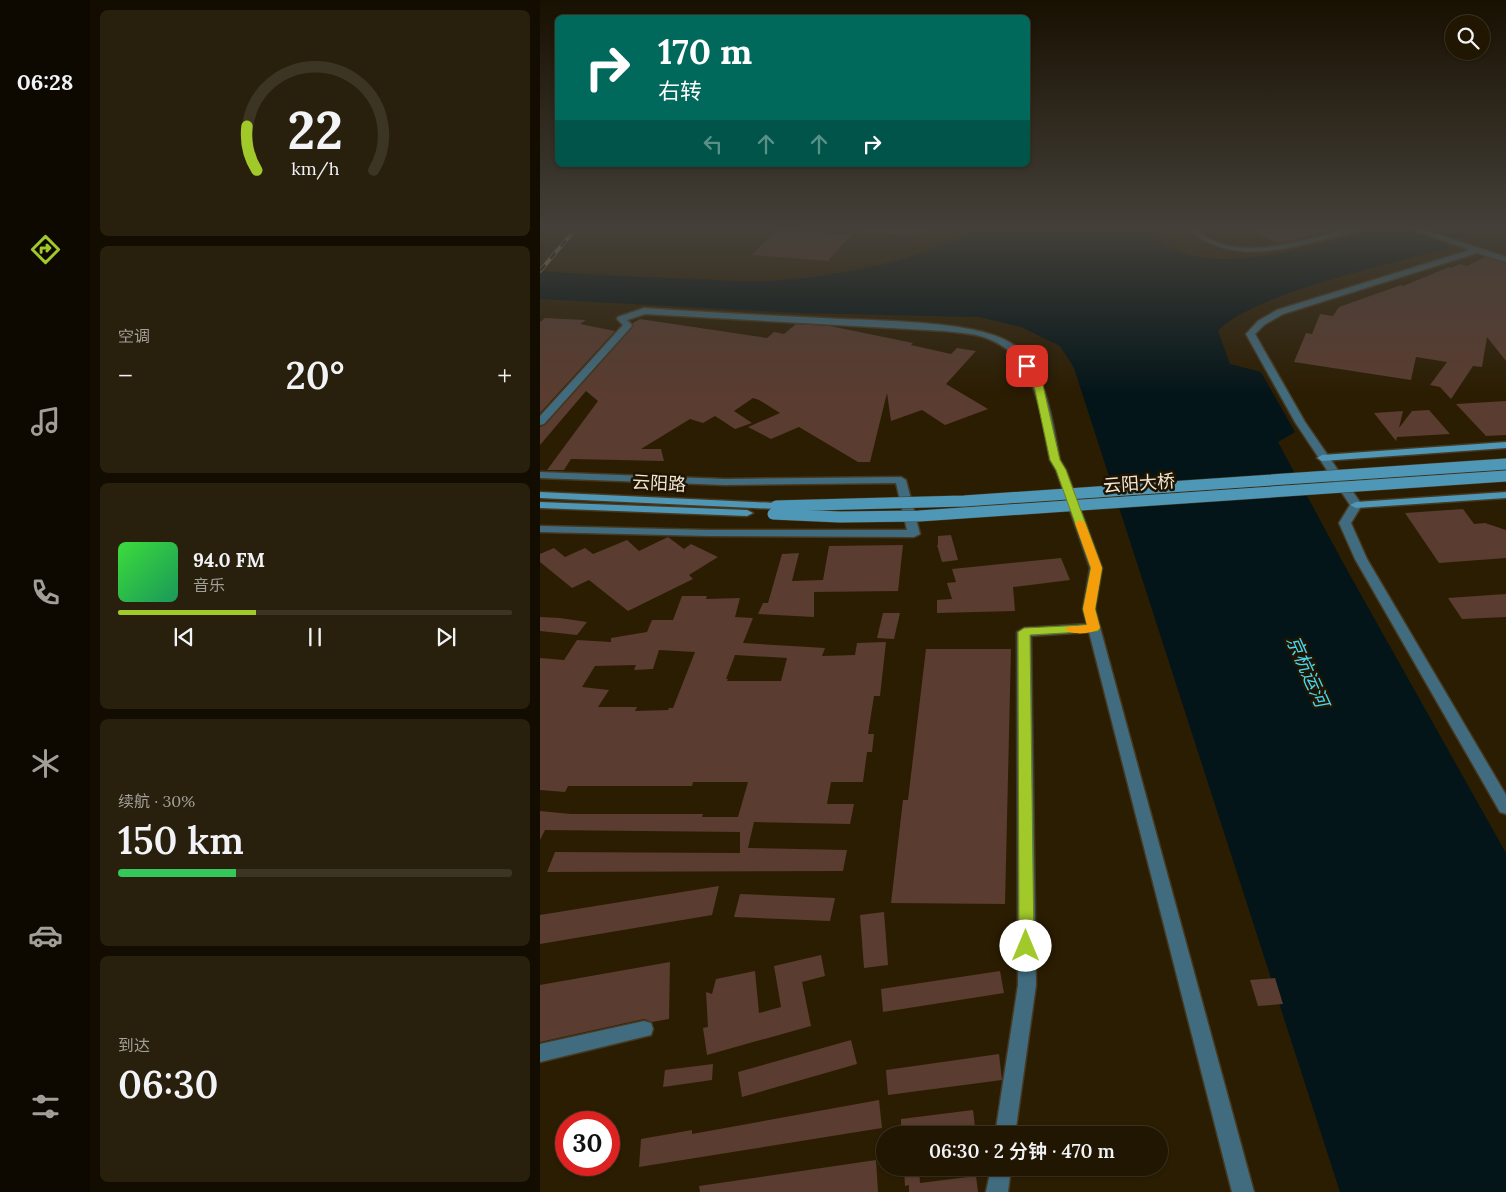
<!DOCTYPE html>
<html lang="zh">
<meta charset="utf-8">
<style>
:root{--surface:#201602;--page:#281f0c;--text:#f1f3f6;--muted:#a29f99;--line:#3d3524;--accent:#a1c929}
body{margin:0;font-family:Lora,"Noto Sans SC",serif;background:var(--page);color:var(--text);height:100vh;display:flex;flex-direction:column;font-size:19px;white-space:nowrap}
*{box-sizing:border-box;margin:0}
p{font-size:16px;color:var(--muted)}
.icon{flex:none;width:28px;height:28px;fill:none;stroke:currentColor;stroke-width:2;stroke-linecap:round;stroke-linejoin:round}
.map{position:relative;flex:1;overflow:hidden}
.sheet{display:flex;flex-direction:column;gap:10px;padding:10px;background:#120c01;width:450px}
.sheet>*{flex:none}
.top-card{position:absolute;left:15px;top:15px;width:475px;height:152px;border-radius:8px;box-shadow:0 1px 4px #0004,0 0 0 1px var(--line);background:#00695c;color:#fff;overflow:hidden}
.tools{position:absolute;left:905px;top:15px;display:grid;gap:10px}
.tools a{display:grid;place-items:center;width:45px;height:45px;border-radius:50%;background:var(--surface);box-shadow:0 1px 4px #0004,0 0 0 1px var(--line);font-size:25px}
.speed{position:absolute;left:15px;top:1111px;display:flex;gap:10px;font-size:25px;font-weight:700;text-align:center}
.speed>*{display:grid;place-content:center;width:65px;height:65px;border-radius:50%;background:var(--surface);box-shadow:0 1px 4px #0004,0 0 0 1px var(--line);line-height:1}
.speed .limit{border:8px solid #d22;background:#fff;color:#111}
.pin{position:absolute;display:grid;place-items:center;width:42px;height:42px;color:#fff;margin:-21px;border-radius:10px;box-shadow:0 2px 8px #0006}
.me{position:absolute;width:55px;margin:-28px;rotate:0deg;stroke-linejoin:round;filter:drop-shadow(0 0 4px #0008)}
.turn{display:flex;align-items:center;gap:18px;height:105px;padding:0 20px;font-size:22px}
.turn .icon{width:65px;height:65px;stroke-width:2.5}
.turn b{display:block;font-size:35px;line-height:42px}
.lanes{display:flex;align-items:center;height:48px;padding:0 20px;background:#0003;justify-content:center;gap:25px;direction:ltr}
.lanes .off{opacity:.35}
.big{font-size:38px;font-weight:600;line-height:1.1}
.sheet .card{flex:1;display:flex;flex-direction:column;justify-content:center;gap:8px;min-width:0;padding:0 18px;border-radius:8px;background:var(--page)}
.sheet .dial{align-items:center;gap:0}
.dial svg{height:130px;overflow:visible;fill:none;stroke:var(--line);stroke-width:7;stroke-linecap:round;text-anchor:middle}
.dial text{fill:var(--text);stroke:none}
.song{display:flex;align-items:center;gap:15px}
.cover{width:60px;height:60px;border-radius:8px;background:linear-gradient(135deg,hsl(120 70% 55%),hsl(150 70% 35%))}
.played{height:5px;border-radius:2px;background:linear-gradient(90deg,var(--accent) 35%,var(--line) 35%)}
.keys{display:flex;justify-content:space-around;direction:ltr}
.heat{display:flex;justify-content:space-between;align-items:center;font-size:28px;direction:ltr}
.charge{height:8px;border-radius:4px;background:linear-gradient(90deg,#34c759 30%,var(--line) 0)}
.trip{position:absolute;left:336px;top:1126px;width:292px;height:50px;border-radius:25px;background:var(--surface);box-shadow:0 1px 4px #0004,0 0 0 1px var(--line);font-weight:600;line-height:50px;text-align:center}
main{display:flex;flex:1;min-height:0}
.tab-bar{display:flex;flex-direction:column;width:90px;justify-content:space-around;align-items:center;background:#0d0901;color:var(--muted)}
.tab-bar .icon{width:35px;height:35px}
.tab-bar .current{color:var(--accent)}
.tab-bar b{font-size:22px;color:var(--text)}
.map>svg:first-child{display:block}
.water{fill:#041519}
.building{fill:#5a3c30;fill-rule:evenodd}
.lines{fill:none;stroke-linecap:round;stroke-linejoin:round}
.street-casing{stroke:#463920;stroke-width:3}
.secondary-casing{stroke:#463920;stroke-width:3}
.street{fill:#416c7f;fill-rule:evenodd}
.secondary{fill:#4f97b6;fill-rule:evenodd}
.rail-casing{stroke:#a19782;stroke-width:4}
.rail{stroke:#211400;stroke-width:2.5;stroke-dasharray:8;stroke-linecap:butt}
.secondary-bridge-casing{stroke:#463920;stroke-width:12;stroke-linecap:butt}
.secondary-bridge{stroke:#4f97b6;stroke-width:11}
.route{fill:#a1c929;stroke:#69831b}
.slow{fill:#f59e0b}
.labels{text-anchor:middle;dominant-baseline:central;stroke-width:5;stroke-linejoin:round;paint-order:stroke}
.street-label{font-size:18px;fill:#efe7d6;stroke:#211400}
.water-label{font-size:19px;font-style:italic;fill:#45d6f2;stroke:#211400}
</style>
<main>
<nav class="tab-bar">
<b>06:28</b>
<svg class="icon current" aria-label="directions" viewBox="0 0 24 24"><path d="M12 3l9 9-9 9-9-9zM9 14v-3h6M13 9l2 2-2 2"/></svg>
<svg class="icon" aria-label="music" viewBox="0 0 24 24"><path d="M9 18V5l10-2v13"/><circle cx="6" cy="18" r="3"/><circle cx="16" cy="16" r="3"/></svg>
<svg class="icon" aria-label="phone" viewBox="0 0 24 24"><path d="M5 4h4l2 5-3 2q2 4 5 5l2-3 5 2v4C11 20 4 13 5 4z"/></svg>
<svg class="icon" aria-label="climate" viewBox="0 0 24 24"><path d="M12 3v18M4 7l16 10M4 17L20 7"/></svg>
<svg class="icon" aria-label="car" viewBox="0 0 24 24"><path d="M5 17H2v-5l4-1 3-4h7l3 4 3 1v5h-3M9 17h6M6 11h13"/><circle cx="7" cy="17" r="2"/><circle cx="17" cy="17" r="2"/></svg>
<svg class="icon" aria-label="filters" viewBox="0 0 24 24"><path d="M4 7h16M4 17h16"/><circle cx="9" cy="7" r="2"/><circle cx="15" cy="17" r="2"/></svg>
</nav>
<section class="sheet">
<div class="card dial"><svg viewBox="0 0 100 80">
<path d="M14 69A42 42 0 1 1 86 69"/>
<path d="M14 69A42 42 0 0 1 8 42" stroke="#a1c929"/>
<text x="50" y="56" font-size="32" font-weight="700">22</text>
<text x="50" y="72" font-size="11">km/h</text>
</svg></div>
<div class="card"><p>空调</p>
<div class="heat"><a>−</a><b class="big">20°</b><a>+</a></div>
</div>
<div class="card">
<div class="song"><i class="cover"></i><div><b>94.0 FM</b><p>音乐</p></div></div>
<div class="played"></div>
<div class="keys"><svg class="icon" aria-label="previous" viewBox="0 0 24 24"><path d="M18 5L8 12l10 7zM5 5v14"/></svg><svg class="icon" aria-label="pause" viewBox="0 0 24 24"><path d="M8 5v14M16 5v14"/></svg><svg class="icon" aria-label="next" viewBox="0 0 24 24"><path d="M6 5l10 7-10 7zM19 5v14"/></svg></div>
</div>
<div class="card"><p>续航 · 30%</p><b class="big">150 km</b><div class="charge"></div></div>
<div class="card"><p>到达</p><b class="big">06:30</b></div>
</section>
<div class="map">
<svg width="966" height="1192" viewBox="0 0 966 1192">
<rect width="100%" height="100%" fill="#2b1d02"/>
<!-- water -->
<path class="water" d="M443 226H612C615 232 618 239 622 242 671 282 792 241 846 227L860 229 869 226H951L903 243 908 248C858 262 708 295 678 331L690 364 721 372 755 432 738 442 806 568 966 853V1192H800L534 368 520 346 481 327 439 317 261 313 0 299V271C52 275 104 277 155 279 179 280 204 282 227 281 300 277 379 261 443 226Z"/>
<!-- building -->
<g class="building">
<path d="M702 226H789V231L739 243Z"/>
<path d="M237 229 251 230 311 235 288 261 212 255Z"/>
<path d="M945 257 966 264V361L947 337 942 367 933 366 911 399 900 387 890 385 907 362 876 357 871 380 754 362 766 333 772 334 780 314 793 316 799 307 861 285 863 286 909 267 911 268 920 264 927 266Z"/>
<path d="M5 318 46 320 40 324 75 331 0 413V322Z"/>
<path d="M100 319 227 338 234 332 244 334 256 324 290 326 373 343 371 345 411 354 417 348 436 351 406 384 448 409 405 425 382 410 351 421 347 393 330 462H318L259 427 231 439 208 427 240 413 219 400 213 398 194 411 212 423 195 429 175 416 163 423 150 419 101 449H121L124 461 31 459 24 470H7L58 401 46 391 0 445V427L5 425 92 328 93 323Z"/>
<path d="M966 401V435L946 436 916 404Z"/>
<path d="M889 410 910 434 857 437 856 441 834 413 863 411 859 428 872 411Z"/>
<path d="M923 509 934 524 945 523 966 530V558L899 563 865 513Z"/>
<path d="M411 535 418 560 402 562 397 545H398V536Z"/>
<path d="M128 537 144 549 151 544 178 557 149 575 153 579 88 611 49 580 32 588 0 562V554L14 548 25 557 45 548 53 554 87 540 99 551Z"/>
<path d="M363 545 358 591 274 592V617L218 614 223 603H228L242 554 259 553 252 581 283 580 289 546Z"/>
<path d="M521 558 530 580 473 587 475 611 397 613V600L412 599 407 583 416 582 412 569Z"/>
<path d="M966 594V617L922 619 908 598Z"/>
<path d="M142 596H167L166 599 200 598 195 617 213 618 203 643 285 648 282 656 315 655 317 643 346 642 340 696H334L328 734H334L332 752H327L323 782H291L287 804H314L310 824 214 822 208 848 307 850 303 871 7 872 15 852 200 853V832L5 830 0 840V811L31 814H163L162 817H198L208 782H153L152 786H28L25 792 0 790V658L24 660 37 640 71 642V638L107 632 112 620H133ZM119 650 155 652 133 708H129L128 710 95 711 97 707H58L69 690 42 687 55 666 96 665 94 670 113 669ZM195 655 247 658 241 681H187L188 679H186Z"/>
<path d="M343 613H360L354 639 337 638Z"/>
<path d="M0 617 20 618 47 622 37 635 0 631Z"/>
<path d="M386 649H471L465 904 351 903 363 800H368Z"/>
<path d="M179 886 172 915 0 944V915Z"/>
<path d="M200 894 295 898 290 921 194 917Z"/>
<path d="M344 912 348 965 324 968 320 915Z"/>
<path d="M281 955 285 976 262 982 271 1026 167 1055 163 1028 168 1027 166 992 172 994 176 979 215 971 219 1013 241 1007 234 966Z"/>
<path d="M130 962 129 1019 112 1022 104 1019 0 1042V985Z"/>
<path d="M460 971 464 993 343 1012 341 989Z"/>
<path d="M735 978 743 1004 718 1006 710 980Z"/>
<path d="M311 1040 317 1064 202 1097 198 1072Z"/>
<path d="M459 1054 462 1080 348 1095 346 1070Z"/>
<path d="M173 1064 172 1080 123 1087 125 1070Z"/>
<path d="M339 1100 342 1128 99 1167 101 1139 152 1130V1134Z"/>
<path d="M433 1110 436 1135H361V1119Z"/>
<path d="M336 1160 338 1192H160L159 1186Z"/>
<path d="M364 1168H379L380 1183 436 1176 438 1192H369V1185L365 1186Z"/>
</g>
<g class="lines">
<defs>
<g id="street">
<path d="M293 226H322L366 231 388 226H405L366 235Z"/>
<path d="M646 226H654C659 230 663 236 669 239 701 256 744 245 778 237 794 232 809 226 826 226 816 232 801 235 789 238 742 251 684 265 646 226Z"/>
<path d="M862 226H873L966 257V262L937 253 743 314 724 325 715 334 765 422 822 505 811 523 827 559 966 795V814L960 812 815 559 799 523 810 505 755 422 706 334 718 321 737 310 930 250Z"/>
<path d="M104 308C163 312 223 315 282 318 326 321 443 319 475 346 508 374 512 421 520 460L526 470 562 568 555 609 714 1192H692L549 632 491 636 496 985 475 1135H455L478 985 477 632 484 628 547 624 543 609 550 568 516 470 510 460C501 417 497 359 451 340 437 333 420 333 405 331L105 314 87 320 92 325 91 327 4 424 0 425V416L83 325 77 319 78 317Z"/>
<path d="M0 472 185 479 361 477 366 480 380 534 374 537 169 536 0 532V526L169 530H367L356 483 185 485 0 478Z"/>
<path d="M104 1021 111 1023 113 1029 111 1035 0 1062V1044Z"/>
<path d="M451 1168H471L468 1192H446Z"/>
</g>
<g id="secondary">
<path d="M966 442V448L782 461 777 458 782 455Z"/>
<path d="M0 492 236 503 242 506 236 509 0 498Z"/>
<path d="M966 492V498L816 508 810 505 816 502Z"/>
<path d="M0 502 207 510 213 513 207 516 0 508Z"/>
</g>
</defs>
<!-- street casing -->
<use href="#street" class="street-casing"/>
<!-- secondary casing -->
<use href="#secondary" class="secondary-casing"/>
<!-- street -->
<use href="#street" class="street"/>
<!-- secondary -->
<use href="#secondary" class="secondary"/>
<defs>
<path id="rail" d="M0 271 38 226"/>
</defs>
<!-- rail casing -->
<use href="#rail" class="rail-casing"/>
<!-- rail -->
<use href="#rail" class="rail"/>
<defs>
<g id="secondary-bridge">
<path d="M236 506 424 501 966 464"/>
<path d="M233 514 300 517 379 516 966 476"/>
</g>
</defs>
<!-- secondary-bridge casing -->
<use href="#secondary-bridge" class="secondary-bridge-casing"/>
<!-- secondary-bridge -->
<use href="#secondary-bridge" class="secondary-bridge"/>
</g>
<!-- sky -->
<linearGradient id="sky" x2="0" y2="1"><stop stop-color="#181001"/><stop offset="0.58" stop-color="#444039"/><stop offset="1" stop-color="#444039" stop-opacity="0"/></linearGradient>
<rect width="966" height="393" fill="url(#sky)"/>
<!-- route -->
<path class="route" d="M484 364H490L502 381 520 460 526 470 562 568 555 609 560 628 558 631 490 635 494 946 492 951 486 953 481 951 479 946 478 632 484 628 547 625 543 609 551 568 516 470 510 460 493 381 483 366Z"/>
<!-- slow -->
<path class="slow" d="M540 520 545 523 562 568 555 609 560 628C554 634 531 636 525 629L527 627 547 625 543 609 551 568 535 523Z"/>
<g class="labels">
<!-- street labels -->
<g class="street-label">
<text transform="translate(119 483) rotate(3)">云阳路</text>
<text transform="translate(599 483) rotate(-4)">云阳大桥</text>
</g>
<!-- water labels -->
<g class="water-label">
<text transform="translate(768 671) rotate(66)">京杭运河</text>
</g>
</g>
</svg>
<div class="tools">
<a><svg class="icon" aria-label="search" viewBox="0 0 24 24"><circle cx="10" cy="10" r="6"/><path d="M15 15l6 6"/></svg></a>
</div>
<div class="speed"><div class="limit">30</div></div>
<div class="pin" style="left:487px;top:366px;background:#d93025"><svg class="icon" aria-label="arrive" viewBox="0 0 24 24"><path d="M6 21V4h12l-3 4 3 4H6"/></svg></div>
<svg class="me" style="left:486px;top:946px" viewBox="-20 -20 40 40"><circle r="19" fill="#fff"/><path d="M0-13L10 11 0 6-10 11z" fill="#a1c929"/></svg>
<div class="trip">06:30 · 2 分钟 · 470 m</div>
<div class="top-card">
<div class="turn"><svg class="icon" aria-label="right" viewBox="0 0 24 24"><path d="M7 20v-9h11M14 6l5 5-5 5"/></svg><div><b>170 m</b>右转</div></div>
<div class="lanes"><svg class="icon off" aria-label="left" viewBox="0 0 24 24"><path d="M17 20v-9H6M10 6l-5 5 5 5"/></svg><svg class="icon off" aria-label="ahead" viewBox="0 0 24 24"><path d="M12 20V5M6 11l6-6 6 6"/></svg><svg class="icon off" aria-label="ahead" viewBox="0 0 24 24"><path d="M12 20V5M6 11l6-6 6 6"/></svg><svg class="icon" aria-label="right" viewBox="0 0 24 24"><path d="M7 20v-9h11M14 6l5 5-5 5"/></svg></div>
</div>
</div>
</main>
